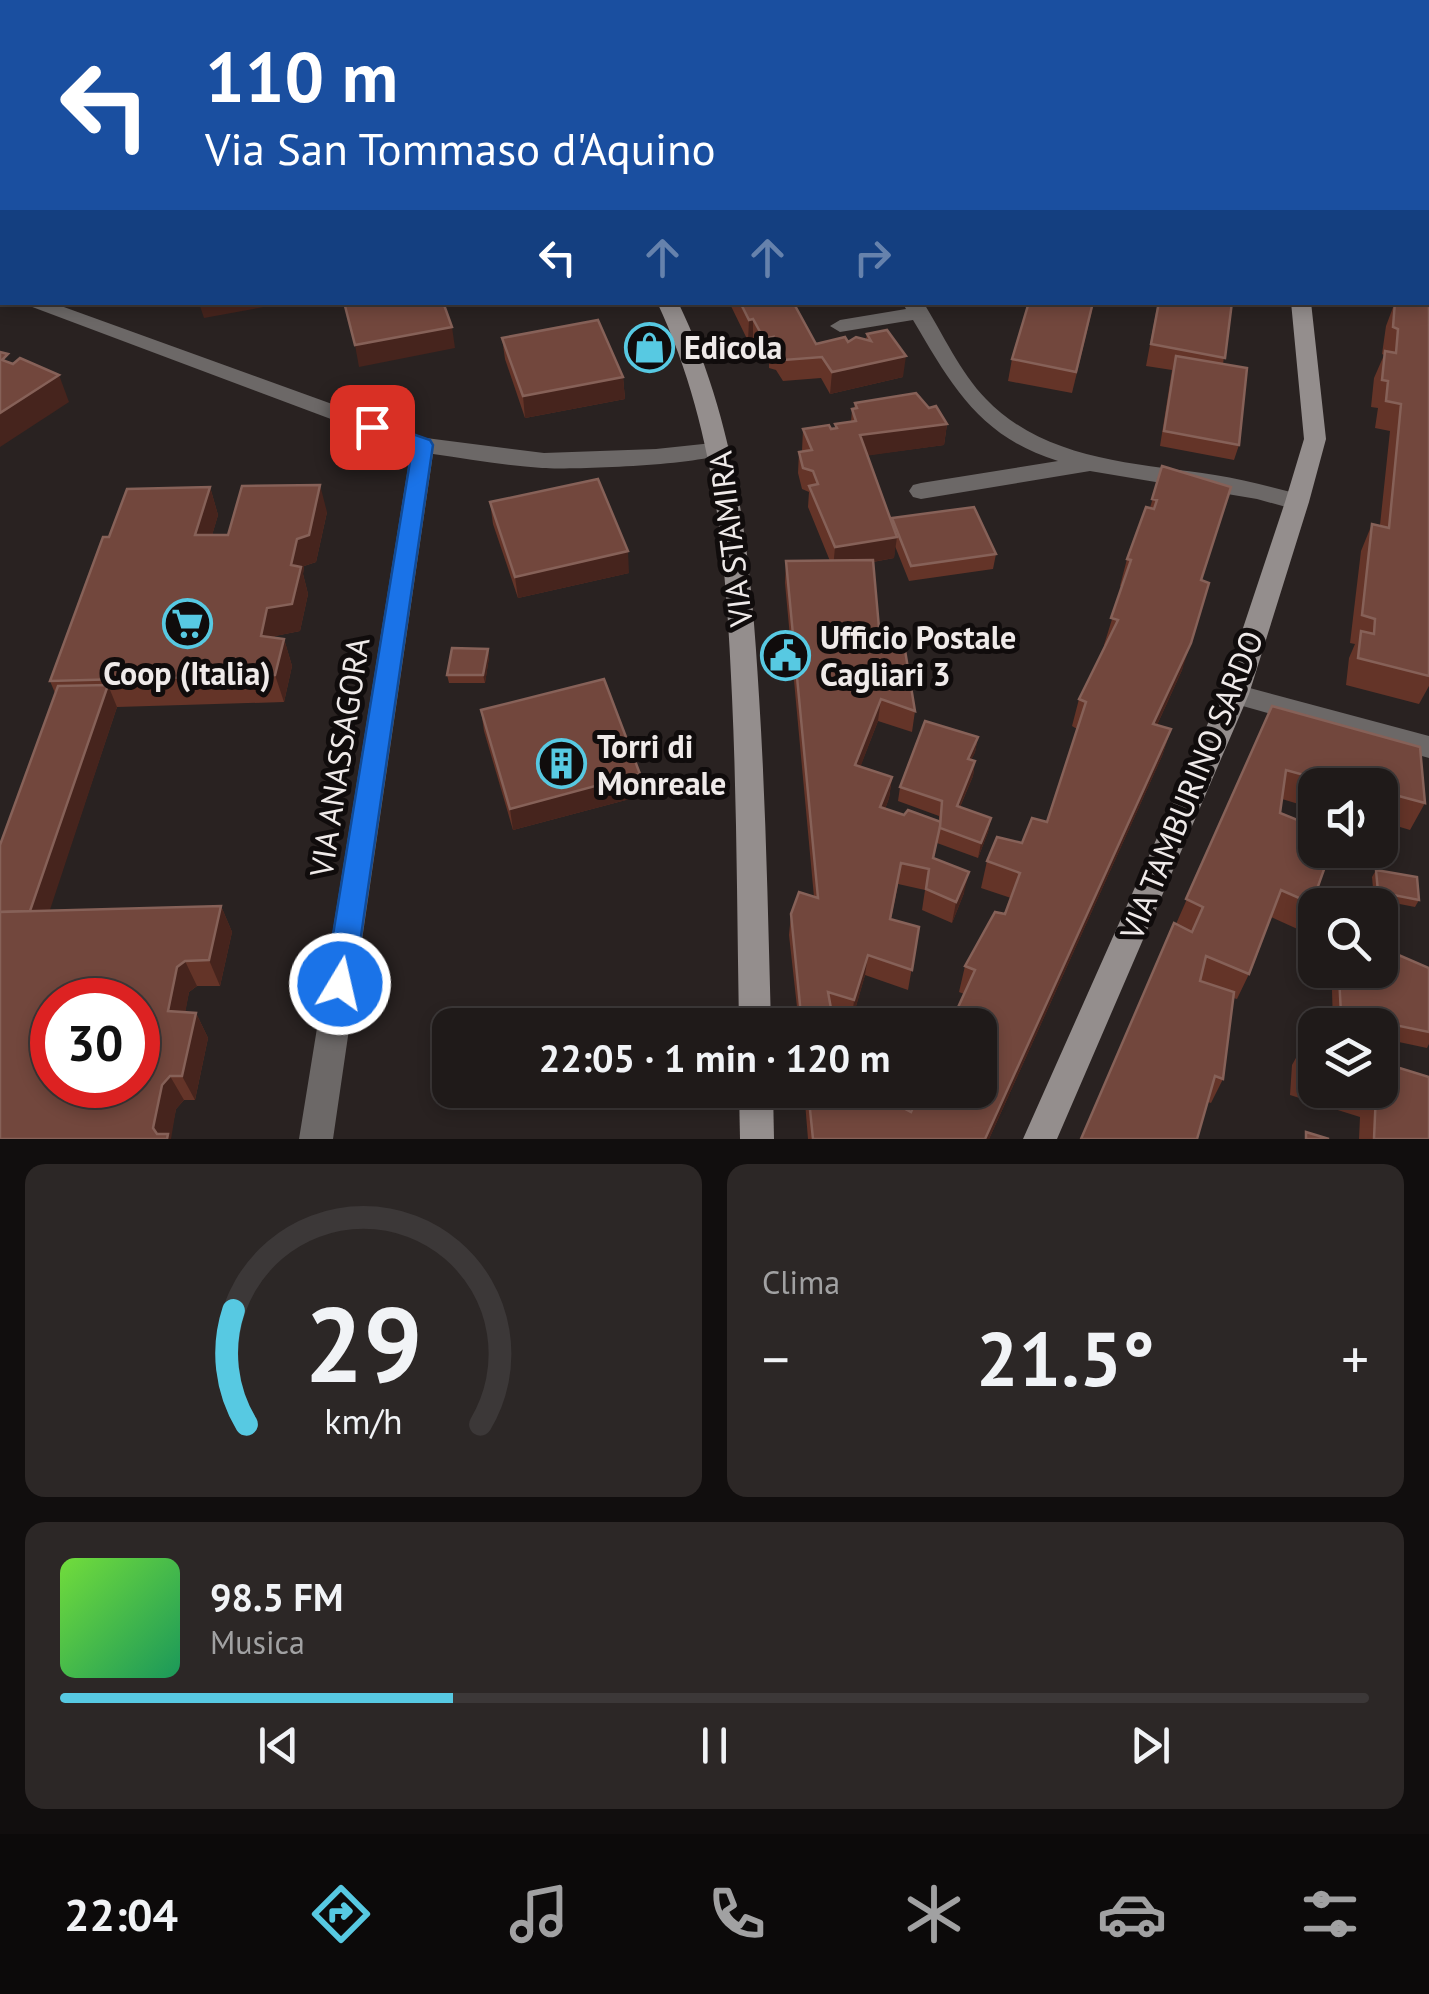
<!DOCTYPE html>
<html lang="it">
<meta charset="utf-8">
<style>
:root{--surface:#1f1a19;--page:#2c2726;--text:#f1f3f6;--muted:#a1a1a2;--line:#3c3838;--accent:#57c9e2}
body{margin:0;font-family:"PT Sans",sans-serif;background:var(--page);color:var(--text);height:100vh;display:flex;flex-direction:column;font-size:38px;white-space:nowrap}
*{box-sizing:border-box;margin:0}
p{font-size:32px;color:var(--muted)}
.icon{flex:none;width:55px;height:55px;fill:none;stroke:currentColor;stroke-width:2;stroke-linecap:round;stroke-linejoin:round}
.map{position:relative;height:1139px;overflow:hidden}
.side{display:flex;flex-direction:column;gap:25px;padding:25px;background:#110e0e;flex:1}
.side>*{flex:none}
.hud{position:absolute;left:0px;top:0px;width:1430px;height:305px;box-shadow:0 5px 15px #0003,0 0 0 2px var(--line);background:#1a4fa0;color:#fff;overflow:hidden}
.fabs{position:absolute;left:1298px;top:768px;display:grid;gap:20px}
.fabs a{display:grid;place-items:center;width:100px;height:100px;border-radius:20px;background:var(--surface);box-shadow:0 5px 15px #0003,0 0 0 2px var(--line);font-size:50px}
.speed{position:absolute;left:30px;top:978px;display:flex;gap:20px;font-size:50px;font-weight:700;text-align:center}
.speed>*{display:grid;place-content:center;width:130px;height:130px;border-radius:50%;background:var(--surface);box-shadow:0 5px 15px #0003,0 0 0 2px var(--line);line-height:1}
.speed .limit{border:15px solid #d22;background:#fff;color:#111}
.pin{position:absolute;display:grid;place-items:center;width:85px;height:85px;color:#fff;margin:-42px;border-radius:20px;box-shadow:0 5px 15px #0006}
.me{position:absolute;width:110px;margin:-55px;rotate:9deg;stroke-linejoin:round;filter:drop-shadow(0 0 8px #0008)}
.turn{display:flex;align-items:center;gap:35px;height:210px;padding:0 40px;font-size:45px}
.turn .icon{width:130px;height:130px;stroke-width:2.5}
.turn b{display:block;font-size:70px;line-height:85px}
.lanes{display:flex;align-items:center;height:95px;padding:0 40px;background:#0003;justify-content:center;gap:50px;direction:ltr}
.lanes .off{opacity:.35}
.big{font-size:75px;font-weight:700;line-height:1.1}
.side .widget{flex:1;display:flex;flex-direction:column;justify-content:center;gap:15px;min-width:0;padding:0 35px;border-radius:20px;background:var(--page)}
.side .dial{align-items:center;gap:0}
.dial svg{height:260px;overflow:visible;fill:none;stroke:var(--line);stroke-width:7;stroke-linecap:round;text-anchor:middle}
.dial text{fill:var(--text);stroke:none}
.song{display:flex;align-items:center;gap:30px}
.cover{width:120px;height:120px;border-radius:15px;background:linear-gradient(135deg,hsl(100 70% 55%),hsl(150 70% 35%))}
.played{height:10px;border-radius:5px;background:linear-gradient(90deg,var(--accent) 30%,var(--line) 30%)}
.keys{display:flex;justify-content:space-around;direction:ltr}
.heat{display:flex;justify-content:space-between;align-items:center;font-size:55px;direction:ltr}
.side .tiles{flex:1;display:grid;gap:25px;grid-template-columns:1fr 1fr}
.widget:last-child{grid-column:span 2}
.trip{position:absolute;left:432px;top:1008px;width:565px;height:100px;border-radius:20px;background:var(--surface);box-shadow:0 5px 15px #0003,0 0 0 2px var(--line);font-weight:700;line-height:100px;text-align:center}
.dock{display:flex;height:160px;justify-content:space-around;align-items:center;background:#0c0a0a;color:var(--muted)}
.dock .icon{width:70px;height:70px}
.dock .on{color:var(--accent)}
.dock b{font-size:45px;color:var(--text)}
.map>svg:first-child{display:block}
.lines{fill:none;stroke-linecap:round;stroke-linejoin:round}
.street{fill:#6c6867;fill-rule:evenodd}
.secondary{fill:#948e8d;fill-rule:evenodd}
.wall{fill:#643428}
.shaded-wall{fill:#46241d}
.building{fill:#72473d;stroke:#866158;stroke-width:2.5;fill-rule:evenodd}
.route{fill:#1a73e8;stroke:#114b97;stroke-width:2.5}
.labels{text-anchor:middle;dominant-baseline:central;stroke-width:10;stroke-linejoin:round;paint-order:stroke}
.poi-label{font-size:32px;font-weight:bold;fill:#efeae9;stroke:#100c0c;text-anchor:start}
.street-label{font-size:32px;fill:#efeae9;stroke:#100c0c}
</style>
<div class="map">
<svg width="1429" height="1139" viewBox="0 0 1429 1139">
<rect width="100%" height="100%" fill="#292221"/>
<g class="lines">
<!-- street -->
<g class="street">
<rect x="0" y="117" width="2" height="10"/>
<rect x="0" y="286" width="2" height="13"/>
<path d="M19 302H50L426 438 544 453 656 449 722 442 734 449C720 465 570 470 542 468 506 466 469 459 433 454L333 1139H299L411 449Z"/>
<path d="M902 302H923C943 334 960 372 986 399 1046 461 1135 463 1215 475 1246 480 1276 488 1305 496L1309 502 1297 510 1257 499 1090 471 921 499 913 497 909 491 913 485 921 483 1058 461C980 437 952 386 913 320L840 332 830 326 840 320 906 309Z"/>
<path d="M1235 684 1429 736V758L1225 701 1221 694 1225 687Z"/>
</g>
<!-- secondary -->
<g class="secondary">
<path d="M489 0H505L507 2H491Z"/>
<path d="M1214 0H1230L1232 2H1216Z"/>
<rect x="1428" y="96" width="1" height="10"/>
<path d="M657 302H678C738 427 751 559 759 696 766 806 768 915 771 1025H739C737 916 737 806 732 697 726 560 716 428 657 302Z"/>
<path d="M1291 302H1311L1326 439 1309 502 1249 694 1057 1139H1023L1221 694 1285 502 1304 439Z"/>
<path d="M739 1090H773L774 1139H740Z"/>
</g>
</g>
<!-- wall -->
<g class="wall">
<path d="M719 0H753L751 2Z"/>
<path d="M931 0H989V2L964 1V2H930Z"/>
<rect x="1254" y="0" width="38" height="2"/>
<path d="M1328 0H1398L1397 2H1328Z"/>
<path d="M1428 181H1429V280L1428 279Z"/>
<path d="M729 302H799L794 303 816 344 866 339 867 334 903 377 830 394 821 378 783 381 776 370 769 368V359L763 360 753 340 748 341Z"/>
<path d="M1094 302 1072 393 1008 381 1012 359Z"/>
<path d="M1158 302H1232L1223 364 1239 445 1234 460 1160 446 1172 370 1146 366Z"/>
<path d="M1395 302 1429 306V686L1419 704 1346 685 1349 658 1355 644 1350 643 1361 551 1372 524 1380 525 1390 431 1375 428 1378 408 1371 407 1374 378 1384 355 1382 354 1386 326Z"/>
<path d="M502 338 623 377 625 399 525 418 505 359Z"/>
<path d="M855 403 929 408 947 424 944 445 868 455 891 522 892 518 996 554 993 569 909 581 895 546 894 558 873 562 880 639 915 711 912 732 878 721 860 767 892 777 889 798 885 809 904 815 939 821V816L898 801 900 787 978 737 975 752 971 760 975 761 973 776 960 807 991 818 988 832 978 858 937 843 934 858 964 893 952 923 922 910 925 890 898 884 891 919 919 927 908 990 865 975 852 1020 832 1014 834 1025H799L789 935 791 914 814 897 785 583 786 561H830L808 507 809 492 802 489 798 473 799 452 802 451 803 429 835 428V424L851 422 852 409H854Z"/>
<path d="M1162 466 1201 580 1182 670 1157 725 1171 729 1162 756 989 1139H808L804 1090H869L911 1112 964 994 959 992 965 966 1005 914 1011 898 981 888 987 861 1022 843 1047 822 1077 729 1072 726 1079 699 1105 646 1104 645 1122 587 1120 586 1127 559 1150 508Z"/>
<path d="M210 487 218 515 212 535H228L327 512 316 562 304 566 303 574 308 594 300 631 275 636V638L284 639 292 666 284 702 117 707 49 910 221 906 232 932 220 986H197L189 992 185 1012 196 1013 208 1038 195 1100H184L176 1109 170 1138 0 1139 55 693 50 681 109 537Z"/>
<path d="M490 502 629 573 518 598 493 524Z"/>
<path d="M488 649 489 657 485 683H449L447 675Z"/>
<path d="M1272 706 1425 803 1410 830 1380 821V785H1315V809L1282 799 1280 813 1317 889 1315 937 1271 917 1249 974 1237 999 1233 998 1223 1079 1211 1103 1208 1102 1176 924Z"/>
<path d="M481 710 640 774 641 796 513 830 484 731Z"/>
<path d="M1376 870 1419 900 1415 907 1374 899 1372 877Z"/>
<path d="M1429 968V1044L1427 1048 1380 1038V1025H1333L1332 990 1339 976 1345 978 1344 970Z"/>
<path d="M1306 1040 1315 1043V1090H1380L1429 1139H1359L1360 1117 1290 1095 1292 1065Z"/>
</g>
<!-- shaded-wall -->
<g class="shaded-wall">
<rect x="0" y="197" width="2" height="15"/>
<path d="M203 302H291L204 318 199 303Z"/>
<path d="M753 319V340L748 341 749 320Z"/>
<path d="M452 327 455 348 359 367 355 345Z"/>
<path d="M773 337 769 347V359L763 360 764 339Z"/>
<path d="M906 356 903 377 830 394 832 372Z"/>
<path d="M59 375 69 402 0 447V413Z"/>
<path d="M623 377 625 399 525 418 523 396Z"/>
<path d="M947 424 944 445 858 457 860 435Z"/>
<path d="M320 485 327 512 316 562 304 566 303 574 308 594 300 631 275 636 269 663 261 636 267 608 291 565 297 539Z"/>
<path d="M210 487 218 515 204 563 195 535Z"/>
<path d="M897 537 894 558 833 569 835 547Z"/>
<path d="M628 551 629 573 518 598 515 577Z"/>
<path d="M284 639 292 666 284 702 275 675Z"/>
<path d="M1191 643 1182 670 1145 751 1153 724Z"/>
<path d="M488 649 489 657 485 683 483 675Z"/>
<path d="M108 685 117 707 41 937 28 917Z"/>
<path d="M881 699 878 721 853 786 855 765Z"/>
<path d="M1171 729 1162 756 989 1139H985Z"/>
<path d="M978 737 975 752 965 774 968 759Z"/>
<path d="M975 761 973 776 954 820 957 806Z"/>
<path d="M640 774 641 796 513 830 510 809Z"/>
<path d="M892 777 889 798 878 828 880 807Z"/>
<path d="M991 818 988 832 978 858 981 843Z"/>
<path d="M969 872 964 893 952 923 956 902Z"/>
<path d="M221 906 232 932 220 986 209 960Z"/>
<path d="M868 955 865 975 852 1020 854 1000Z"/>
<path d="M185 961 197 986 189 992 181 1036 168 1011 177 967Z"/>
<path d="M196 1013 208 1038 195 1100 182 1076Z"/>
<path d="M170 1076 184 1100 176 1109 171 1139H160L153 1128 162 1085Z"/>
</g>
<!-- building -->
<g class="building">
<path d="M162 0H229L232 2H155Z"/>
<path d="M1364 0H1398L1397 2Z"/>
<path d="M1428 31H1429V54L1428 53Z"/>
<path d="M1428 113 1429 114V137H1428Z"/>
<rect x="0" y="155" width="2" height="42"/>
<path d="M1428 181H1429V207L1428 206Z"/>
<rect x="1428" y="227" width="1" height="30"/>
<path d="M344 302H443L452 327 355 345Z"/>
<path d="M740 302H793L816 344 845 337 848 342 856 337 871 341 867 334 887 330 906 356 832 372 822 357 784 360 777 349 769 347 773 337 764 339 753 319 749 320Z"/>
<path d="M1029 302H1093L1076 372 1012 359Z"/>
<path d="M1159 302H1232L1225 358 1151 344Z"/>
<path d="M1395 302H1410L1429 306V676L1358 658 1361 631 1374 634 1375 619 1362 615 1372 524 1389 528 1401 404 1386 401 1388 381 1382 380 1385 351 1396 353 1398 329 1393 327Z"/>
<path d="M598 320 623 377 523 396 502 338Z"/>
<path d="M0 352 8 354 2 360 13 364 20 358 59 375 0 413Z"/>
<path d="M1176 356 1247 368 1239 445 1164 431Z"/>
<path d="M916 393 929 408 936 406 947 424 860 435 897 537 835 547 809 486 818 484 813 471 803 468 799 452 812 450 803 429 829 425 831 429 837 428 835 424 856 421 852 409 857 408 855 403Z"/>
<path d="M1162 466 1231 487 1201 580 1209 583 1191 643 1153 724 1171 729 985 1139H813L808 1090H869L911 1112 921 1090H980V1025H950L975 970 965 966 995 912 1005 914 1020 873 987 861 997 837 1022 843 1032 818 1047 822 1086 702 1079 699 1118 620 1111 618 1131 560 1127 559 1146 507 1154 509 1157 500 1152 499Z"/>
<path d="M598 479 628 551 515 577 490 502Z"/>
<path d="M320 485 309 535 297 539 291 565 301 567 292 604 267 608 261 636 284 639 275 675 50 681 103 537H109L127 489 210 487 195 535H228L242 486Z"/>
<path d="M974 507 996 554 911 566 892 518Z"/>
<path d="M873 560 880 639 903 638 915 711 881 699 855 765 892 777 880 807 904 815 908 810 941 822 933 858 969 872 956 902 926 889 929 869 901 863 890 919 919 927 912 970 868 955 854 1000 828 992 834 1025H802L791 914 799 892 818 898 786 561Z"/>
<path d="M452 648 488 649 483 675H447Z"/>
<path d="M604 679 640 774 510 809 481 710Z"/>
<path d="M108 685 30 911 0 912V845L58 686Z"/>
<path d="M1272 706 1420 747 1425 803 1380 791V785H1360L1337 779V784L1286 770 1280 813 1315 827V850H1331L1317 889 1352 905H1315L1281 890 1249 974 1206 956 1200 981 1234 992 1223 1079 1215 1076 1197 1139H1081L1174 923 1192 932 1203 907 1186 899Z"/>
<path d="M925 721 978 737 968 759 975 761 957 806 991 818 981 843 940 828 942 801 900 787Z"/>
<path d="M1376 870 1417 877 1419 900 1378 892Z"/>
<path d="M221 906 209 960 185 961 177 967 168 1011 196 1013 182 1076H170L162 1085 153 1128 157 1134H168L167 1139H0V912ZM52 1000H138V1085H52Z"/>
<path d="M1380 947 1429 968V1032L1341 1014 1339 976 1354 980 1353 970H1380Z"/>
<path d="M1306 1040 1315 1043V1074L1304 1071Z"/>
<path d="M1380 1062 1429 1077V1139H1374L1376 1093 1367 1090H1380Z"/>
<path d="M1306 1132 1329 1139H1306Z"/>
</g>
<!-- route -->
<path class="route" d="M372 420 430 440 433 445 354 984 350 993 340 997 330 993 325 984 412 449 365 432 362 427Z"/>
<!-- icons -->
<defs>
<symbol id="shop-ring" viewBox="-11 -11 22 22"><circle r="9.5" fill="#100c0c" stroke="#57c9e2" stroke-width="1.5"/><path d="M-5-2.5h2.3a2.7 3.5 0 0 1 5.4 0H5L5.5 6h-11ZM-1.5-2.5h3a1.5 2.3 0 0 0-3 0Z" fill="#57c9e2"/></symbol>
<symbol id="supermarket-ring" viewBox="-11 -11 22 22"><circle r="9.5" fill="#100c0c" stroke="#57c9e2" stroke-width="1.5"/><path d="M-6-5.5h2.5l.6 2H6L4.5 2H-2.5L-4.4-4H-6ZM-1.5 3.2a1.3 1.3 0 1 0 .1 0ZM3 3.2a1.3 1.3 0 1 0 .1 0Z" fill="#57c9e2"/></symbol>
<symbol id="civic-ring" viewBox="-11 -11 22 22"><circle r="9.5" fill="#100c0c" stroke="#57c9e2" stroke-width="1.5"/><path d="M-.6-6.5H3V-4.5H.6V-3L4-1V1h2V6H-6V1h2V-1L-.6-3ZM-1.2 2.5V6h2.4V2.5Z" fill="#57c9e2"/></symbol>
<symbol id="building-ring" viewBox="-11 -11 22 22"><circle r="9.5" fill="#100c0c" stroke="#57c9e2" stroke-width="1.5"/><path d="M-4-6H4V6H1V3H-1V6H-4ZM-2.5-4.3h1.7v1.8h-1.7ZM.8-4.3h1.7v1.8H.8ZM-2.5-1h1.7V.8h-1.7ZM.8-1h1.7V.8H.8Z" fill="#57c9e2"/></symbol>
</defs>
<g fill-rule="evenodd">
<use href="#shop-ring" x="622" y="320" width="55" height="55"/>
<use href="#supermarket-ring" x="160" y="596" width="55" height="55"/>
<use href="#civic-ring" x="758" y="628" width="55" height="55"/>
<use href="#building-ring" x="534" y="736" width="55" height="55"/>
</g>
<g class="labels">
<!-- poi labels -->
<g class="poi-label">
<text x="684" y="347">Edicola</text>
<text x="820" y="637">Ufficio Postale<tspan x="820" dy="37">Cagliari 3</tspan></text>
<text x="187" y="673" text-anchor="middle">Coop (Italia)</text>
<text x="597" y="746">Torri di<tspan x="597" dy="37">Monreale</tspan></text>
</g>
<!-- street labels -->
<g class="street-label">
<text transform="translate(730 539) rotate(-97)">VIA STAMIRA</text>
<text transform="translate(339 757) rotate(-81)">VIA ANASSAGORA</text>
<text transform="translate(1191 785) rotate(-68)">VIA TAMBURINO SARDO</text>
</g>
</g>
</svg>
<div class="fabs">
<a><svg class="icon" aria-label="sound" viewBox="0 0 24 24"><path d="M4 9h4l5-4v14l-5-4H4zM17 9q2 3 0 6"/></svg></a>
<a><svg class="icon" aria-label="search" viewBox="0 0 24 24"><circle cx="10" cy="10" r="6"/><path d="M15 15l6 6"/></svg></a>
<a><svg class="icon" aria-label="layers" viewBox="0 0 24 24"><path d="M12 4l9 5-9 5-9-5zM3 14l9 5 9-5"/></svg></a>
</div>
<div class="speed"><div class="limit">30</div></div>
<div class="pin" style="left:372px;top:427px;background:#d93025"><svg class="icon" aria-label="arrive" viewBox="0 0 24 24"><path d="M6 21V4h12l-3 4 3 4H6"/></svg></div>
<svg class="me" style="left:340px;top:984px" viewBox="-20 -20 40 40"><circle r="17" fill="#1a73e8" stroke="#fff" stroke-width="3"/><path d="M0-11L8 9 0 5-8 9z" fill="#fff"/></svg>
<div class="trip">22:05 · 1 min · 120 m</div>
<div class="hud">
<div class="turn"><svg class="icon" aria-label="left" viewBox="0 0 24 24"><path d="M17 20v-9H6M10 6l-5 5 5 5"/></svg><div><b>110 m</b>Via San Tommaso d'Aquino</div></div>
<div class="lanes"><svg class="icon" aria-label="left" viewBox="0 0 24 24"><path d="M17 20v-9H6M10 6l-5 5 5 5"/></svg><svg class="icon off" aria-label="ahead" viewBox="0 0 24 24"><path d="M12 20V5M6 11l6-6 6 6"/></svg><svg class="icon off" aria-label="ahead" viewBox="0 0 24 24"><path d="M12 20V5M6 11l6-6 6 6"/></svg><svg class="icon off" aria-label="right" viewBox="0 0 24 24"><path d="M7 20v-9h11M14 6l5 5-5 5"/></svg></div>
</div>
</div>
<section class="side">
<div class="tiles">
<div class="widget dial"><svg viewBox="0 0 100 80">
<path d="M14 69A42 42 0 1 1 86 69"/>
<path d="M14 69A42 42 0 0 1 10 34" stroke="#57c9e2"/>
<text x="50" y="56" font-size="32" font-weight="700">29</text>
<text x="50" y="72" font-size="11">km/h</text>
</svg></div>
<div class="widget"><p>Clima</p>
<div class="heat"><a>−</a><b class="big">21.5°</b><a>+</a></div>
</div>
<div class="widget">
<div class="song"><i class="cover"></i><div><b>98.5 FM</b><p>Musica</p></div></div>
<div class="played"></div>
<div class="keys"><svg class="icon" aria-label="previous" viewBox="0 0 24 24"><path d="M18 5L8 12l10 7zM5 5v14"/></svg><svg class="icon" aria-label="pause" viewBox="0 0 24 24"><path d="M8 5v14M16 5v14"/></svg><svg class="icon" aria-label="next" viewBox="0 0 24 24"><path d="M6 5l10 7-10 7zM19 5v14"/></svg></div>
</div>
</div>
</section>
<nav class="dock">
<b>22:04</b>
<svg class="icon on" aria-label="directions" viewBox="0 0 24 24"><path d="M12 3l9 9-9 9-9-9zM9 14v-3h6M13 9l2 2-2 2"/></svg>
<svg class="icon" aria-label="music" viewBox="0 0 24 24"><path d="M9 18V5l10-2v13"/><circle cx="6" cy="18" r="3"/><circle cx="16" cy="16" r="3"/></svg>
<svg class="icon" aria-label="phone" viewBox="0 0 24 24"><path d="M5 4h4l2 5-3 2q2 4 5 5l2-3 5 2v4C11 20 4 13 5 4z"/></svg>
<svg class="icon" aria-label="climate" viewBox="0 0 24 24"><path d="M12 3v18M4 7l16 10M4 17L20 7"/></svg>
<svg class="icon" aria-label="car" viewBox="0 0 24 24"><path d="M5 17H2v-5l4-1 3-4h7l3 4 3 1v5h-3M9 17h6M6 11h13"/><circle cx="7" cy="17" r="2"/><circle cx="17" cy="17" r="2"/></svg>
<svg class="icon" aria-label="filters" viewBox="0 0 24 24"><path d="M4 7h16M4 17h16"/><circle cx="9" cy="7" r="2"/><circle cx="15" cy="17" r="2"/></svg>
</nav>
